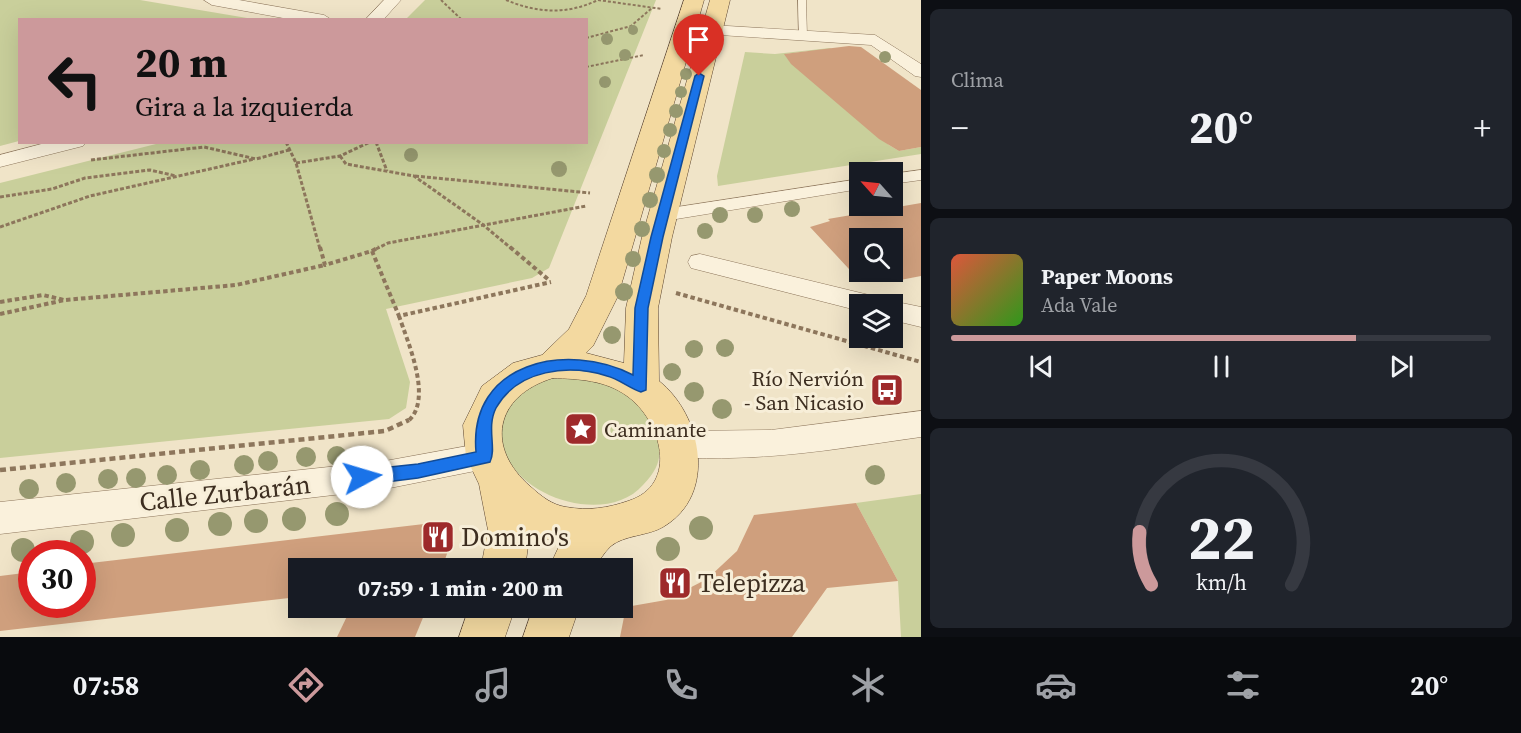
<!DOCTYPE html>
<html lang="es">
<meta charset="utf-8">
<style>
:root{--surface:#171b24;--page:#20242c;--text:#f1f3f6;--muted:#9ea1a6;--line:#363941;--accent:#cc999b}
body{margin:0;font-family:"Source Serif 4",serif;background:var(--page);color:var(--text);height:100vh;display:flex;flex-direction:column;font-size:22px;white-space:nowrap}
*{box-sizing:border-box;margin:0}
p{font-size:20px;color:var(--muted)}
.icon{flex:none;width:33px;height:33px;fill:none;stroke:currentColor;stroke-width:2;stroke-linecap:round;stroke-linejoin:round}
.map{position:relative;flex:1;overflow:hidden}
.side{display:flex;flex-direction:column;gap:9px;padding:9px;background:#0d0f14;width:600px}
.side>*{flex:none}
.top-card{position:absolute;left:18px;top:18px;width:570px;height:126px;border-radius:0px;box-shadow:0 6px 24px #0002;background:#cc999b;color:#111;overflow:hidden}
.needle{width:39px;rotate:297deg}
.tools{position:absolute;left:849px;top:162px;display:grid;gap:12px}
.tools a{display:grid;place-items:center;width:54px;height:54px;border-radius:0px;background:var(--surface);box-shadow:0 6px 24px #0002;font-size:30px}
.speed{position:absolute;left:18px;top:540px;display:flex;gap:12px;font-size:30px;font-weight:700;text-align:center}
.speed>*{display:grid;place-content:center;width:78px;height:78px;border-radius:50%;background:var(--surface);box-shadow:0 6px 24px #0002;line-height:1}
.speed .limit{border:9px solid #d22;background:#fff;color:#111}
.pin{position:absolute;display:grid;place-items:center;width:51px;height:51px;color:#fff;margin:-62px -26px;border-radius:50% 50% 50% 0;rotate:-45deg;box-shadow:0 0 6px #0007}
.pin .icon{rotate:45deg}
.me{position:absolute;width:66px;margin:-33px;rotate:84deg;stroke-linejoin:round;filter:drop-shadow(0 0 4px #0008)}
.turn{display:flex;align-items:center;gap:21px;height:126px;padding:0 18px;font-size:27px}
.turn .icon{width:78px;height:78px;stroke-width:2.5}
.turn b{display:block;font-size:42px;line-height:51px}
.big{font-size:45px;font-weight:800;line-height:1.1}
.side .tile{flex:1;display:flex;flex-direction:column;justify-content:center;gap:9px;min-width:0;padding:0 21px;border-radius:9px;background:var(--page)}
.side .dial{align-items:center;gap:0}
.dial svg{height:156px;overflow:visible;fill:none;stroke:var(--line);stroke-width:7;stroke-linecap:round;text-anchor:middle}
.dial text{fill:var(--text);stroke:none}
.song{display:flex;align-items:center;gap:18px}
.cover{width:72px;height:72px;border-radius:9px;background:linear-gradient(135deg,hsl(10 70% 55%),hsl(110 70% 35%))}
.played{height:6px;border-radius:3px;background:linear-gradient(90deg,var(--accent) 75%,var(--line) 75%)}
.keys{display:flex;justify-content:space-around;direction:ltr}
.heat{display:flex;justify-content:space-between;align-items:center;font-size:33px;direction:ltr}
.trip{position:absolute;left:288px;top:558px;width:345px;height:60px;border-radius:0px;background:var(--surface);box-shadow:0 6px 24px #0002;font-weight:800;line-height:60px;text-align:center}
.tabs{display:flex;height:96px;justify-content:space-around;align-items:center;background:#090b0e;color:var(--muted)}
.tabs .icon{width:42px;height:42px}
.tabs .current{color:var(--accent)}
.tabs b{font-size:27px;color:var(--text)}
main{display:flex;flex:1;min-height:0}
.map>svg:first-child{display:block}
.green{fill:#c9cf9b}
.building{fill:#cf9f7d;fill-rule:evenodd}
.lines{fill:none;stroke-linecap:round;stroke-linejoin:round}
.service-casing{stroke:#8d765c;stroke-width:1}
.pedestrian-casing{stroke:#8d765c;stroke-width:1}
.minor-casing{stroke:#8d765c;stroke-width:1}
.primary-casing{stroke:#5b4430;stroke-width:1}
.path-far3{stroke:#8d765c;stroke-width:2;stroke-dasharray:3 2;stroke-linecap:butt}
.path-far2{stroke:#8d765c;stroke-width:3;stroke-dasharray:4 2;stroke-linecap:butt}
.path-far1{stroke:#8d765c;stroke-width:4;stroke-dasharray:4.5 3;stroke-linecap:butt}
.path{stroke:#8d765c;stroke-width:4.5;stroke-dasharray:6 4;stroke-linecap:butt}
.service{fill:#faf1dc;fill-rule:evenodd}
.pedestrian{fill:#faf1dc;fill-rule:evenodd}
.minor{fill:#faf1dc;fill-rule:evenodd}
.primary{fill:#f3d9a0;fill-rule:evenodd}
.tree{fill:#96986f}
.route{fill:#1a73e8;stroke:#114b97;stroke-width:1.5}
.labels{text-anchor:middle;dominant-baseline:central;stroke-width:6;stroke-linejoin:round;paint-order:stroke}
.poi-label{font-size:21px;fill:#3d2e20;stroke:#f7eed8;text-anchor:end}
.near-street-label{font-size:26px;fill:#3d2e20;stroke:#f7eed8}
.near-poi-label{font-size:26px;fill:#3d2e20;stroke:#f7eed8;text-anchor:start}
</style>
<main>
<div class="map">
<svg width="921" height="637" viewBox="0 0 921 637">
<rect width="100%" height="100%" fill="#f0e4c8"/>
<!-- green -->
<g class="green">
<path d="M0 0H140L253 19 20 20 19 141 0 146Z"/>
<path d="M425 0H656L549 268 532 278 386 309 410 382 406 408 389 419 0 458V183L160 143 586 142V20L406 19Z"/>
<path d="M830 48 835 52 814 55 809 51 785 54 889 145 899 151 921 147V154L718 186 717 176 745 52 775 54Z"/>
<path d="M559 373C573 375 596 373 609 380 620 386 638 397 646 406 649 410 651 418 653 423 662 450 664 463 643 485 601 533 486 487 503 421 506 411 510 400 518 393 527 384 547 379 559 373Z"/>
<path d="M921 494V637H901L898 581 856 503Z"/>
</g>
<!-- building -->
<g class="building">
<path d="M849 46 861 47 921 90V147L899 151 879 139 791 64 784 54Z"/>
<path d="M921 203V276L890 282 887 280 861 282 810 227 830 221 828 219ZM860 238H892V272H860Z"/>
<path d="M856 503 898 581 827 588 792 637H620L626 607 666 600 707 579 737 551 754 515Z"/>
<path d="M424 524 449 548 442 568H298V597L0 631V576L32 572V604H82V564Z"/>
<path d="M351 608H427L415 637H337Z"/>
</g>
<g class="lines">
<defs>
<path id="service" d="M798 0H806L807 37 803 40 799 37Z"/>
<g id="pedestrian">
<path d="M921 170V180L892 184V174Z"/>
<path d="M860 179V189L664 221 655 215 664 209Z"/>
</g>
<g id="minor">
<path d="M204 0H239L324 15 332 20H294L212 5Z"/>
<path d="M384 0H401L383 20H365Z"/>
<path d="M711 25 875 35 921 64V77L915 76 871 45 705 34 703 30 705 26Z"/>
<path d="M49 142H86L83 146 0 167V155Z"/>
<path d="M700 254 869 295 878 297 882 304 892 301 921 307V327L892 320V304H860V311L691 268 688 262 691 256Z"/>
<path d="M921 411V437C857 446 793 457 729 458 709 458 689 460 670 453L665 444 670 435 681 431 771 430Z"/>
<path d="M484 443 495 447 500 457 495 467 385 489 0 534V502L385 461Z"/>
</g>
<g id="primary">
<path d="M684 0H704L618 296 593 346 586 353 624 363 626 308 642 237 710 0H730L672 237 658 308 659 381C702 415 718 495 663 527 648 536 624 535 611 546 604 552 599 562 594 568H549L560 544 530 532 525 568H481L488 530 479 484 466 457 463 425 482 386 513 363 542 355 569 329 586 296ZM553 378C579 379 605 380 627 396 661 420 680 485 628 501 608 508 588 511 566 507 552 505 541 496 531 487 485 448 494 396 553 378Z"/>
<path d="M469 608H515L505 637H459Z"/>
<path d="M533 608H579L569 637H523Z"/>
</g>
</defs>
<!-- service casing -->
<use href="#service" class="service-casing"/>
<!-- pedestrian casing -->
<use href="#pedestrian" class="pedestrian-casing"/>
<!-- minor casing -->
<use href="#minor" class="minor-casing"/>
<!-- primary casing -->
<use href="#primary" class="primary-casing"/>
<!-- path-far3 -->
<g class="path-far3">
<path d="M441 0 462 20"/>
<path d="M506 0C537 13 567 15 598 0"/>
<path d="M598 0 662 9"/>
<path d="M586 38 631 26 652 8"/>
<path d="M586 67 644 55"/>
</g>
<!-- path-far2 -->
<g class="path-far2">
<path d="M286 142 296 163 320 249"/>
<path d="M376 142 387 171"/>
<path d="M340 156 346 164 414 176 482 224 512 249"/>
<path d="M91 160 204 147 256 159 289 150"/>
<path d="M296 163 340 156 370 142"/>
<path d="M415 176 590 193"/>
<path d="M0 197 52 189 85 178 150 170 176 176"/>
<path d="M0 227 90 196 254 159"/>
<path d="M376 249 388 243 586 206"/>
</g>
<!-- path-far1 -->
<g class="path-far1">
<path d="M320 247 325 265 372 251 399 316 551 282"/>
<path d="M510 247 550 281"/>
<path d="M372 251 379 247"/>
<path d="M676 293 921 362"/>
<path d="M0 302 43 295 64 300"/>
<path d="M0 314 65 300 236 285 325 265"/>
<path d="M399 316C408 343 434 401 407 422"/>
</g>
<!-- path -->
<path class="path" d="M0 470 385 431 409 420"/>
<!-- service -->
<use href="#service" class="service"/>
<!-- pedestrian -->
<use href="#pedestrian" class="pedestrian"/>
<!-- minor -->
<use href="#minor" class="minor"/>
<!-- primary -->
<use href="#primary" class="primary"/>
</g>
<!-- trees -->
<g class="tree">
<circle cx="633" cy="30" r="5"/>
<circle cx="607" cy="39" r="6"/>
<circle cx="625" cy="55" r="6"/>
<circle cx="885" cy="57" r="6"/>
<circle cx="686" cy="74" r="6"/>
<circle cx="605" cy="82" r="6"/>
<circle cx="681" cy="92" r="6"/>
<circle cx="676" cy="111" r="7"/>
<circle cx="670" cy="130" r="7"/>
<circle cx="664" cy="151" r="7"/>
<circle cx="411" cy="155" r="7"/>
<circle cx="559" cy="169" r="8"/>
<circle cx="657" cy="175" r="8"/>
<circle cx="650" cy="200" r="8"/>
<circle cx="792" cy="209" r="8"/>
<circle cx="720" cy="215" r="8"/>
<circle cx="755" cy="215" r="8"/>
<circle cx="642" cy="229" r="8"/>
<circle cx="705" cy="231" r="8"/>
<circle cx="633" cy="259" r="8"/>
<circle cx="624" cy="292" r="9"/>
<circle cx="612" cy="335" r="9"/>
<circle cx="725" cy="348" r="9"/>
<circle cx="694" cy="349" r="9"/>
<circle cx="672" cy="372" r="9"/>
<circle cx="694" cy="392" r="10"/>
<circle cx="722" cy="409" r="10"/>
<circle cx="337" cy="456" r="10"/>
<circle cx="306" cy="457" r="10"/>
<circle cx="268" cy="461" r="10"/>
<circle cx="244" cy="465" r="10"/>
<circle cx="200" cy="470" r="10"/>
<circle cx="167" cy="475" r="10"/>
<circle cx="875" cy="475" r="10"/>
<circle cx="136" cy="478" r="10"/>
<circle cx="108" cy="479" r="10"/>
<circle cx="66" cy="483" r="10"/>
<circle cx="29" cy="489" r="10"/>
<circle cx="337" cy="514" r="12"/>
<circle cx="294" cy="519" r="12"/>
<circle cx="256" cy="521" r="12"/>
<circle cx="220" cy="524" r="12"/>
<circle cx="701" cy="528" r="12"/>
<circle cx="177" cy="530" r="12"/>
<circle cx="123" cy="535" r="12"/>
<circle cx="82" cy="542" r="12"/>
<circle cx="668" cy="549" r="12"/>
<circle cx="23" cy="550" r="12"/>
</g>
<!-- route -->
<path class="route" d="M699 73 704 76 663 237 648 308 646 390 641 392C629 388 619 379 607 376 569 364 518 369 496 408 486 428 497 448 490 462L418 478 362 485 356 483 354 477 356 472 362 470 418 464 476 452C468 362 567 341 633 375L635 308 651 237 695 76Z"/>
<!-- icons -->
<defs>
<symbol id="bus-square" viewBox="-11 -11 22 22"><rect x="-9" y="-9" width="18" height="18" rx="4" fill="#9e2a2b" stroke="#f7eed8"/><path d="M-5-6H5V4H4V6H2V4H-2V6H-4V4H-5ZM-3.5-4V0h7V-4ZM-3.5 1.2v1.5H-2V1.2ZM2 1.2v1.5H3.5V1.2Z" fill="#fff"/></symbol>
<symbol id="sight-square" viewBox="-11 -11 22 22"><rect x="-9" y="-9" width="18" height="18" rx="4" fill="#9e2a2b" stroke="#f7eed8"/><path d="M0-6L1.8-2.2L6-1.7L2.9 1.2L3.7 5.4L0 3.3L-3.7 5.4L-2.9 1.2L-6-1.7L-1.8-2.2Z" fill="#fff"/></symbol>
<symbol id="restaurant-square" viewBox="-11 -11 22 22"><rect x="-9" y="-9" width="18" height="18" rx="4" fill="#9e2a2b" stroke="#f7eed8"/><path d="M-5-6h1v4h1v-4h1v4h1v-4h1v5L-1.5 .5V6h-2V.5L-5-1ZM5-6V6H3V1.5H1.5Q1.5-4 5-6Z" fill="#fff"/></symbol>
</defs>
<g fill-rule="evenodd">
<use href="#bus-square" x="868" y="371" width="38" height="38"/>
<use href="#sight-square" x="562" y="410" width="38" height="38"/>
<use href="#restaurant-square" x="419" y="518" width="38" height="38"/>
<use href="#restaurant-square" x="656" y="564" width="38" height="38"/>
</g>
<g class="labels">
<!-- poi labels -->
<g class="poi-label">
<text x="864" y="378">Río Nervión<tspan x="864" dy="24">- San Nicasio</tspan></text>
<text x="604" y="429" text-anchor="start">Caminante</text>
</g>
<!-- near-street labels -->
<g class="near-street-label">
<text transform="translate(225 493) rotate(-6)">Calle Zurbarán</text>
</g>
<!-- near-poi labels -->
<g class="near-poi-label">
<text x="461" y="537">Domino's</text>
<text x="698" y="583">Telepizza</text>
</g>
</g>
</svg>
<div class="tools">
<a><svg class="needle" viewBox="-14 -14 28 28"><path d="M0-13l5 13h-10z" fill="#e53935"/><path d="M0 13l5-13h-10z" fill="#9ea1a6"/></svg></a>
<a><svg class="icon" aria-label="search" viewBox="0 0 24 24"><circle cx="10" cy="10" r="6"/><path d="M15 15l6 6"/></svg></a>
<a><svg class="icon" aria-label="layers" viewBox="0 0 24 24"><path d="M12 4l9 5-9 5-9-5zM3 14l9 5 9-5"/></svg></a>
</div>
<div class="speed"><div class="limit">30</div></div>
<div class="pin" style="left:699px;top:76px;background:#d93025"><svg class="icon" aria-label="arrive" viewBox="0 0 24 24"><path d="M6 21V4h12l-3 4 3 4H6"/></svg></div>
<svg class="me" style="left:362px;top:477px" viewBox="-20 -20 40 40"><circle r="19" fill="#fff"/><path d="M0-13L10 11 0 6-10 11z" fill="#1a73e8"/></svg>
<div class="trip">07:59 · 1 min · 200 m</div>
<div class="top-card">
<div class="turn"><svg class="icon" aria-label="left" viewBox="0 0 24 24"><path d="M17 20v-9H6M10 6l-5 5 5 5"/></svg><div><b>20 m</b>Gira a la izquierda</div></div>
</div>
</div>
<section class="side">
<div class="tile"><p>Clima</p>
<div class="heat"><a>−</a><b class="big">20°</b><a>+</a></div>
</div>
<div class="tile">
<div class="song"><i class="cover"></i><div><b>Paper Moons</b><p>Ada Vale</p></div></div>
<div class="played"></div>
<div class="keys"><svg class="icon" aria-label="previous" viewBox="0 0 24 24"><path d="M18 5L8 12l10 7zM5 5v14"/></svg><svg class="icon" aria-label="pause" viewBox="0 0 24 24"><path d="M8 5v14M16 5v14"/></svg><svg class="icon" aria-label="next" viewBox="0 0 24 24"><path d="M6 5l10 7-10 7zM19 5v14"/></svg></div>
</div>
<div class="tile dial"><svg viewBox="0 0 100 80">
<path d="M14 69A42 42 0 1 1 86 69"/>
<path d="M14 69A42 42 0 0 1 8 42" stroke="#cc999b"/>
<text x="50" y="56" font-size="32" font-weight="700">22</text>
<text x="50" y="72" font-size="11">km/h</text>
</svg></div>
</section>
</main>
<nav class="tabs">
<b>07:58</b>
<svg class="icon current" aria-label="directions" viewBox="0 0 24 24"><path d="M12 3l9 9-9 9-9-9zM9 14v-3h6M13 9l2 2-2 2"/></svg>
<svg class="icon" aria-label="music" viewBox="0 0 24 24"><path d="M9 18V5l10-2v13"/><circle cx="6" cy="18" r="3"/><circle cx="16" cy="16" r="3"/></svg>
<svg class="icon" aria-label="phone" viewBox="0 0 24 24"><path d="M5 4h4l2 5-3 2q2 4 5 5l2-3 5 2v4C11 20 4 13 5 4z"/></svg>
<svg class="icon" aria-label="climate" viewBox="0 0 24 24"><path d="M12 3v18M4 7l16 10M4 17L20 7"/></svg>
<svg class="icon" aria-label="car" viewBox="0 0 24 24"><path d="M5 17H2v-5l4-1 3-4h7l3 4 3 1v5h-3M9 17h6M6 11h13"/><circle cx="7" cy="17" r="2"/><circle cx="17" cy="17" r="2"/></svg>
<svg class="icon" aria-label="filters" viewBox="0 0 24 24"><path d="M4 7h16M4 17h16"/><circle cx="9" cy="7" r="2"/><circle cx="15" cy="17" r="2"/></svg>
<b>20°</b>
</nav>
